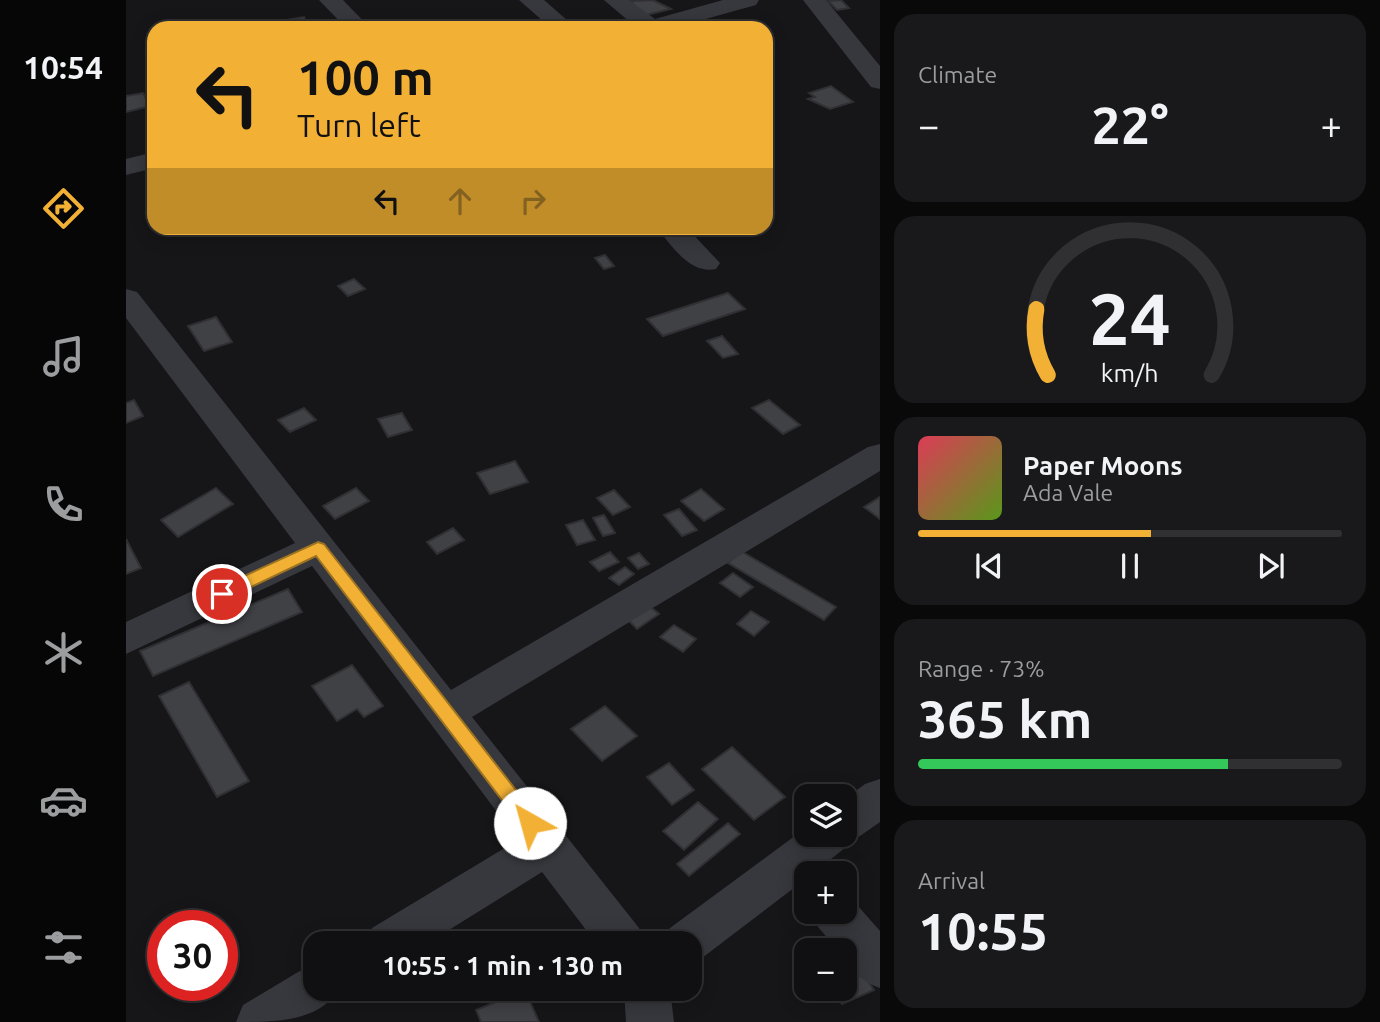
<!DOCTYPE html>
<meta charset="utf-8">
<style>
:root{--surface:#101012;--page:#19191b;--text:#f1f3f6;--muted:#9c9d9f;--line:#303032;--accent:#f2b134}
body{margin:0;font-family:Ubuntu,sans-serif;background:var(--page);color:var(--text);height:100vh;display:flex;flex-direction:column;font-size:26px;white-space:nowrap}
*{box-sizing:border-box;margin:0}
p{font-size:23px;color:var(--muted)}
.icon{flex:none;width:38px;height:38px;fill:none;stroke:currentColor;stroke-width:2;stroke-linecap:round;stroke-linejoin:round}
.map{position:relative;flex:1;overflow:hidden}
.drawer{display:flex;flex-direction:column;gap:14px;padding:14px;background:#09090a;width:500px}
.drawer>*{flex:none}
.banner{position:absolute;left:21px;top:21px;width:626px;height:214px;border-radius:21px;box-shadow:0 4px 18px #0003,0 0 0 2px var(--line);background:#f2b134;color:#111;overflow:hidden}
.tools{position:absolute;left:668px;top:784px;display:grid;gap:14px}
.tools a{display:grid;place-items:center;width:63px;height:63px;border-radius:14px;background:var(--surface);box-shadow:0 4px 18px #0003,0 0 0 2px var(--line);font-size:35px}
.speed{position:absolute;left:21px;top:910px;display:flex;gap:14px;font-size:35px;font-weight:700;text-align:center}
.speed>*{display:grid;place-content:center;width:91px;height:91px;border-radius:50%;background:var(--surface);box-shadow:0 4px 18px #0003,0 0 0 2px var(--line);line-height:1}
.speed .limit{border:10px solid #d22;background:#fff;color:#111}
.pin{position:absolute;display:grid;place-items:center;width:60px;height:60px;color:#fff;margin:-30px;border:4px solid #fff;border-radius:50%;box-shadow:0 2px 7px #0007}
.me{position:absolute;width:77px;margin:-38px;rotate:322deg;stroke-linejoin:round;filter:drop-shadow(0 0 5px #0008)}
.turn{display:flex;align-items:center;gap:24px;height:147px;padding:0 35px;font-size:32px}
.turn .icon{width:91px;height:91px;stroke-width:2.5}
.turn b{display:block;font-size:49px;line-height:60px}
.lanes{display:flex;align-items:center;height:66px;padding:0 35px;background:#0003;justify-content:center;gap:35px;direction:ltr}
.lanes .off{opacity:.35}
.big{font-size:52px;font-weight:700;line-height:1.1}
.drawer .tile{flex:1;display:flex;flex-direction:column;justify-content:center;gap:10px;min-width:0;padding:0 24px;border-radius:21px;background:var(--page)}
.drawer .dial{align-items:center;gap:0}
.dial svg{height:182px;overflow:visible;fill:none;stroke:var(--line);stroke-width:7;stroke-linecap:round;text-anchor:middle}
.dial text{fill:var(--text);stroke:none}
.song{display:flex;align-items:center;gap:21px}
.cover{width:84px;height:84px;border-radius:10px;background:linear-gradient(135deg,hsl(350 70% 55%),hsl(90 70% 35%))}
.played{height:7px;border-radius:4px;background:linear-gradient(90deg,var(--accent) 55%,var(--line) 55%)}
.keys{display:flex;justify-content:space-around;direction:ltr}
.heat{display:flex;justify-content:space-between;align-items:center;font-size:38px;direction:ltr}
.charge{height:10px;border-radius:5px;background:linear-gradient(90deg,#34c759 73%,var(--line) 0)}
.trip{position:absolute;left:177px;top:931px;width:399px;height:70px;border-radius:21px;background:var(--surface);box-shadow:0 4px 18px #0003,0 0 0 2px var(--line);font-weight:700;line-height:70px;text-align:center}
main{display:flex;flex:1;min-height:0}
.tab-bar{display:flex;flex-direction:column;width:126px;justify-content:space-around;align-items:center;background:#060607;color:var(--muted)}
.tab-bar .icon{width:49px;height:49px}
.tab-bar .selected{color:var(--accent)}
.tab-bar b{font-size:32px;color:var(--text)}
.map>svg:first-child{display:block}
.building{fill:#404145;stroke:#303034;stroke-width:2}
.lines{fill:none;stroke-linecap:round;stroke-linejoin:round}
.minor{fill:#37383d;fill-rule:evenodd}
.route{fill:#f2b134;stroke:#9d7322;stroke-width:2}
</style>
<main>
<nav class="tab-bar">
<b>10:54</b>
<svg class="icon selected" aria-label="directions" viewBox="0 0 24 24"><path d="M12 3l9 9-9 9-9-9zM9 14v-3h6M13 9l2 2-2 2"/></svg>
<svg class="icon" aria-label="music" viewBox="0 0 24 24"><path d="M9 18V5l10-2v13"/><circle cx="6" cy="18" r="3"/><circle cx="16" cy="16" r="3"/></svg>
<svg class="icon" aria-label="phone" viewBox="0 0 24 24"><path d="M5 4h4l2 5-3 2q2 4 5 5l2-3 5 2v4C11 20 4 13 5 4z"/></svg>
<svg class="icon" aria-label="climate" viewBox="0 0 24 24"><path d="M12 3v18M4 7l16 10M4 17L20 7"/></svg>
<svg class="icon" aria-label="car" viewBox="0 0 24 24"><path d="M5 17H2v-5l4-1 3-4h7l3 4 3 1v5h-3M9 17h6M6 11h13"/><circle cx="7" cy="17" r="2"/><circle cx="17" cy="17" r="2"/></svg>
<svg class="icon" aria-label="filters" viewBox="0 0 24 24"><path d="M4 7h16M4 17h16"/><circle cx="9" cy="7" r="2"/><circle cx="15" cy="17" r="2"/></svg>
</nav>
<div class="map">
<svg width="754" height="1022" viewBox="0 0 754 1022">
<rect width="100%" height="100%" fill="#161618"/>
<!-- building -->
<g class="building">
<path d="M527 0 545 9 516 16 505 1Z"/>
<path d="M715 0 723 8 711 10 702 1Z"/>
<path d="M178 17 182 25 164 28 160 20Z"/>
<path d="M705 86 727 102 704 109 682 99 689 97 683 93Z"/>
<path d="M17 93 24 106 0 112V96Z"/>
<path d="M479 255 488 266 478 269 469 258Z"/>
<path d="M228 279 239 289 222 296 212 286Z"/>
<path d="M602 293 619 309 537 336 521 319Z"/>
<path d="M90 317 106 342 78 351 62 326Z"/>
<path d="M596 336 612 354 597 358 581 341Z"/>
<path d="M8 400 17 416 0 423V403Z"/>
<path d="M643 400 674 425 657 434 626 408Z"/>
<path d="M178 408 190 420 164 432 152 420Z"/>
<path d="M276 413 286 430 262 437 252 419Z"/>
<path d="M389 461 402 482 364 494 351 473Z"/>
<path d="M90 488 107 504 52 537 35 520Z"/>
<path d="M230 488 243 501 209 519 197 506Z"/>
<path d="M575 489 598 509 578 521 555 501Z"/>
<path d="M488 490 504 507 487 515 471 498Z"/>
<path d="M754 497V519L738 507Z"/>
<path d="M553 509 571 530 556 536 538 515Z"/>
<path d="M478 515 489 533 477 536 467 518Z"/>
<path d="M457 520 469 540 451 545 440 525Z"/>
<path d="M327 528 338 540 311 554 301 542Z"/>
<path d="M0 539 15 568 0 574Z"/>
<path d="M615 551 710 607 698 620 602 563Z"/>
<path d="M484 552 493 562 473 571 464 562Z"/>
<path d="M513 553 523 564 512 569 502 558Z"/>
<path d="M499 567 508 574 493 585 483 578Z"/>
<path d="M607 573 627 587 614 597 594 583Z"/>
<path d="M162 589 176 612 27 676 14 651Z"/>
<path d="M520 603 533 614 511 629 499 617Z"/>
<path d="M625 611 643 622 628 636 611 624Z"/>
<path d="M548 625 570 639 557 652 534 637Z"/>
<path d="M226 665 257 706 238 717 231 709 211 721 186 686Z"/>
<path d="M63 682 123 781 91 797 33 696Z"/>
<path d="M479 706 511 736 476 761 445 729Z"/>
<path d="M606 747 659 797 628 820 576 769Z"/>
<path d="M543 763 568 790 546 805 521 777Z"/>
<path d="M572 802 592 819 558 850 537 831Z"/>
<path d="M602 823 614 834 563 876 551 864Z"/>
<path d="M726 957 748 990 716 1004 706 989H719V960Z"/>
<path d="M399 990 413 1022H355L350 1010Z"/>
</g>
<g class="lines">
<!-- minor -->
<g class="minor">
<path d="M193 0H217L244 28H220Z"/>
<path d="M393 0H418L450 28H425Z"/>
<path d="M478 0H503L529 19 597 0H633L630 5 547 28H511Z"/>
<path d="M677 0H700L754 66V89L745 87Z"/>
<path d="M28 152V168L0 175V159Z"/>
<path d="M532 228H561L594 263 590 269C566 275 545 247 532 228Z"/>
<path d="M0 289 11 292 325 690 742 447 754 444V471L346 717 513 928 520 943H470L416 872 302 943H239L246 928 392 840 186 566 0 654V622L169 543 0 318Z"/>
<path d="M754 779V822L734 836 723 840 719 848 687 873H681V878L576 958 564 963V943H537L544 928 681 827V835H719V799L739 784Z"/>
<path d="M719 896 724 897 754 931V988C737 982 719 969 719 950H712L692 927 686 912H719Z"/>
<path d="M189 965V989H212C194 1022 149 1022 110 1022L117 1005 172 972Z"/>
<path d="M498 989H544L548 1022H500Z"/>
</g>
</g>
<!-- route -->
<path class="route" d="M192 542 198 544 411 817 414 823 411 829 404 832 398 829 190 556 102 598H90L88 594 90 589Z"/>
</svg>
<div class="tools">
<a><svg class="icon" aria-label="layers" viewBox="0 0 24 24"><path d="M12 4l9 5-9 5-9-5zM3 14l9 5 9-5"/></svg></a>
<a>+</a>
<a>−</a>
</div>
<div class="speed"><div class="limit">30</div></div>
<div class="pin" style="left:96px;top:594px;background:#d93025"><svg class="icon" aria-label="arrive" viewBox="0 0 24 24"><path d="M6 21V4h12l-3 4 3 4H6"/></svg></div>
<svg class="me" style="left:404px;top:823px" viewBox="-20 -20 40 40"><circle r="19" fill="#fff"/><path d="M0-13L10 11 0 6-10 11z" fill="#f2b134"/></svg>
<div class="trip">10:55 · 1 min · 130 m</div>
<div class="banner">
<div class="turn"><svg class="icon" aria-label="left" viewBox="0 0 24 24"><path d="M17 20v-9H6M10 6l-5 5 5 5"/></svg><div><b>100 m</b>Turn left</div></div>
<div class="lanes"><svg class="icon" aria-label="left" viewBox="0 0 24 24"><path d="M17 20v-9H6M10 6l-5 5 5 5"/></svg><svg class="icon off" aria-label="ahead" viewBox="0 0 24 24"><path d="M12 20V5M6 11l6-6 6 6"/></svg><svg class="icon off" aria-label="right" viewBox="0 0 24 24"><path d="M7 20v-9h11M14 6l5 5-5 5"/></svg></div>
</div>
</div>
<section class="drawer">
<div class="tile"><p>Climate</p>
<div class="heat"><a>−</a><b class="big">22°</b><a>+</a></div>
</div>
<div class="tile dial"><svg viewBox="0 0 100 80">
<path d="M14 69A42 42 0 1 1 86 69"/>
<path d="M14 69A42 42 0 0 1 9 40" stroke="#f2b134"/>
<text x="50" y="56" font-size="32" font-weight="700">24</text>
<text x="50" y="72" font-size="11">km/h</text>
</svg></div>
<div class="tile">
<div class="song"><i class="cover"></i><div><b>Paper Moons</b><p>Ada Vale</p></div></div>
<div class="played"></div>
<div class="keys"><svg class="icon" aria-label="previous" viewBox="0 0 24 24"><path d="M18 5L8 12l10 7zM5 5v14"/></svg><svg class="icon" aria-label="pause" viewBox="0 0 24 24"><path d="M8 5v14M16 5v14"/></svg><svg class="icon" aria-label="next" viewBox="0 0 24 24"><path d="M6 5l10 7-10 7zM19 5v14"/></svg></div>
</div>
<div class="tile"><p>Range · 73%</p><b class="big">365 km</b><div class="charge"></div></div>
<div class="tile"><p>Arrival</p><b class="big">10:55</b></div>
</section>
</main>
